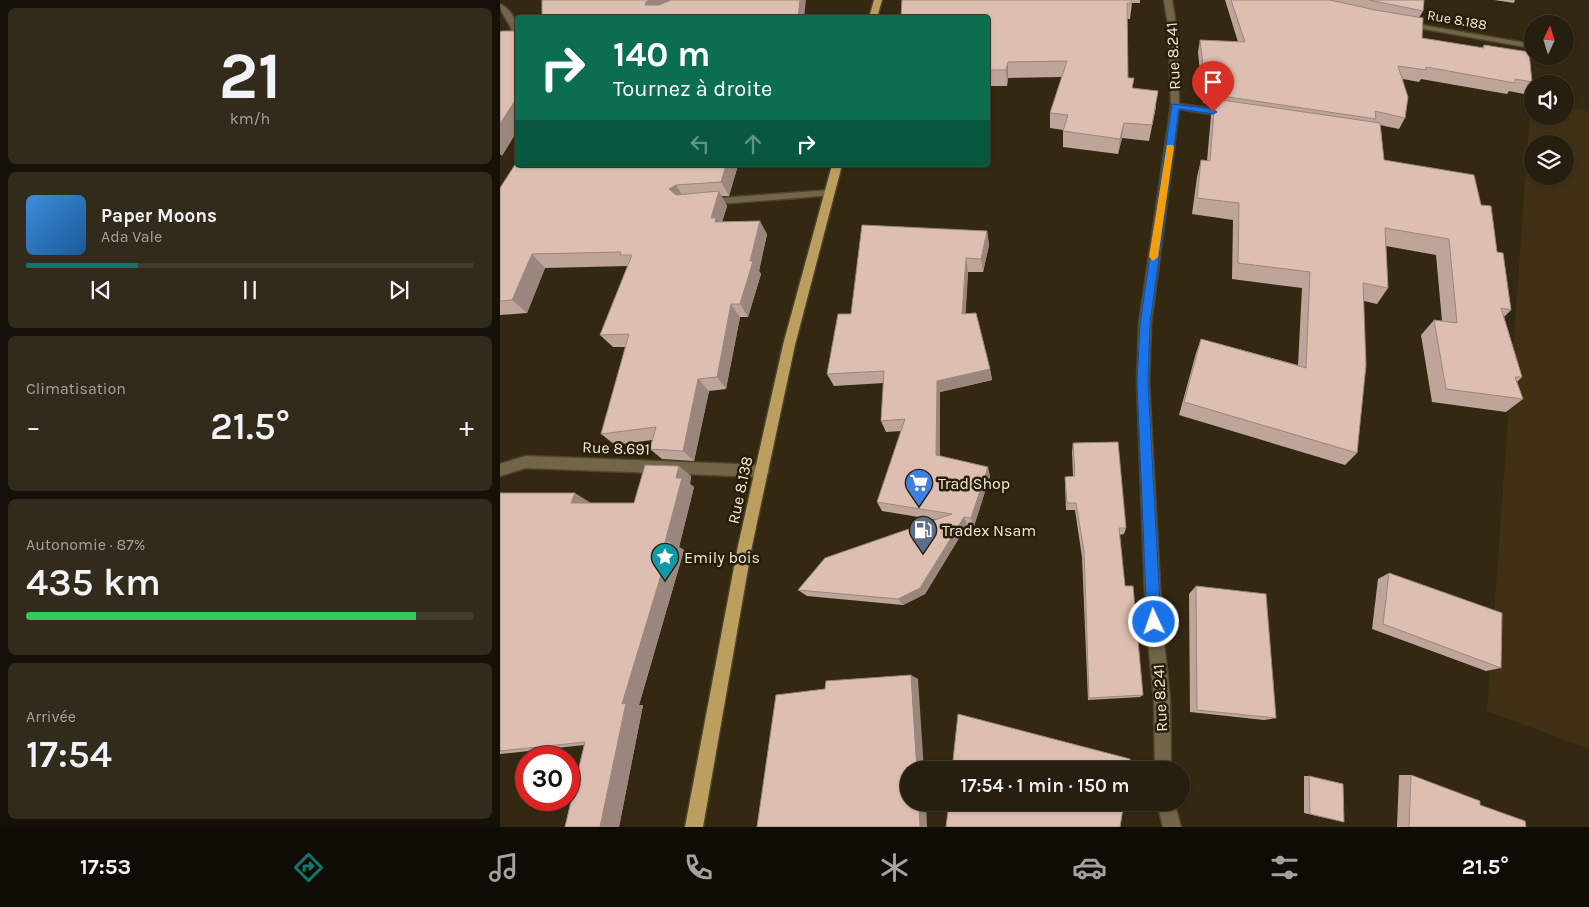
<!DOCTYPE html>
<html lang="fr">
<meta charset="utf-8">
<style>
:root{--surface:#261e0e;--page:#322b1c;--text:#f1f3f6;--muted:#a4a29e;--line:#423c2e;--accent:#0f766e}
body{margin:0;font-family:Karla,sans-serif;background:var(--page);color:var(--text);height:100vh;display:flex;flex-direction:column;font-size:19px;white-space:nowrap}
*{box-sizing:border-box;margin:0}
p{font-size:16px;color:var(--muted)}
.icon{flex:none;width:28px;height:28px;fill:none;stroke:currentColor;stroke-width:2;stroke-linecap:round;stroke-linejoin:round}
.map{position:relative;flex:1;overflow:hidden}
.details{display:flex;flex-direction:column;gap:8px;padding:8px;background:#151008;width:500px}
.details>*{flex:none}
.guide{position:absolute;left:15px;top:15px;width:475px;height:152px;border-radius:5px;box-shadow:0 1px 4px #0004,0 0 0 1px var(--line);background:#0b6e4f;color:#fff;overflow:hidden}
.needle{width:32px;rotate:4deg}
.buttons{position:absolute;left:1024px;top:15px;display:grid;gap:10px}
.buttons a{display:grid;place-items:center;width:50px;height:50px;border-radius:50%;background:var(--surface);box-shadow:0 1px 4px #0004,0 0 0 1px var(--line);font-size:25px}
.speed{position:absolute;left:15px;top:746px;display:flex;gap:10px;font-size:25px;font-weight:700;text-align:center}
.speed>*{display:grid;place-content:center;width:65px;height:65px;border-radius:50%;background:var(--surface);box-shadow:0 1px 4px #0004,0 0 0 1px var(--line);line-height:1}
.speed .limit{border:8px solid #d22;background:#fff;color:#111}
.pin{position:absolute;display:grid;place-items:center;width:42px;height:42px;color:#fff;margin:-51px -21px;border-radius:50% 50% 50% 0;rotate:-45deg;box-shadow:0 0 5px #0007}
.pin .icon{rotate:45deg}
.me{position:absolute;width:55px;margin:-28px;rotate:357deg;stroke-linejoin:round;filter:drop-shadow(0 0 4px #0008)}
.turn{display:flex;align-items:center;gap:18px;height:105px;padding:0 15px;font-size:22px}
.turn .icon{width:65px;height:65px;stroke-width:2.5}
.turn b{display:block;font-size:35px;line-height:42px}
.lanes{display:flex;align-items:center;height:48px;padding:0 15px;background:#0003;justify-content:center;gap:25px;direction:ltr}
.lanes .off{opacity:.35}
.big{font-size:38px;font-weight:600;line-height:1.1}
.details .tile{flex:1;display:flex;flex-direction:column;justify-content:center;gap:8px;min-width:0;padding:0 18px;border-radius:8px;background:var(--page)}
.details .dial{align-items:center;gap:0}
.dial b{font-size:65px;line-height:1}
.song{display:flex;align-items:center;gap:15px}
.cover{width:60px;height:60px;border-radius:8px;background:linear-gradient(135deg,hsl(210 70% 55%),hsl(210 70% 35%))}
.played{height:5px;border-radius:2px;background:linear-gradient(90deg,var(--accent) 25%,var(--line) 25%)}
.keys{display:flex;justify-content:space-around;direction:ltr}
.heat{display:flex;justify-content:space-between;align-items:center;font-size:28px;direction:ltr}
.charge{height:8px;border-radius:4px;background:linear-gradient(90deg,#34c759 87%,var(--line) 0)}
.trip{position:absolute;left:400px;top:761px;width:290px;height:50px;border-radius:25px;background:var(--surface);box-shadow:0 1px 4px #0004,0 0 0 1px var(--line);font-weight:600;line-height:50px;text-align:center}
.menu{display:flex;height:80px;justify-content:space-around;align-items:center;background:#0f0c06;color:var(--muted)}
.menu .icon{width:35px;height:35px}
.menu .current{color:var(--accent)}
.menu b{font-size:22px;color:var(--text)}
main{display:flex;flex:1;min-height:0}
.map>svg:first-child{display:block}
.built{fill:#403114;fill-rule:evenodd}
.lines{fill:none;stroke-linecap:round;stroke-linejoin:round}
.minor-casing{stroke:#4d432e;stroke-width:3}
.major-casing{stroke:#4d432e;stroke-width:3}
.minor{fill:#736547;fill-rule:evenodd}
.major{fill:#bc9e5f;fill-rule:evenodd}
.wall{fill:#bea499}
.shaded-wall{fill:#9b867d}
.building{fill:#ddbfb2;stroke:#9b867d}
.route{fill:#1a73e8;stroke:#114b97}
.slow{fill:#f59e0b}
.labels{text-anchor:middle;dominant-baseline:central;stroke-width:5;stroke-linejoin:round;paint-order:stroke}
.far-street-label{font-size:14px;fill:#f0e9dc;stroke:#291f08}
.street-label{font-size:16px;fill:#f0e9dc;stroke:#291f08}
.poi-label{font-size:16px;fill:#f0e9dc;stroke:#291f08;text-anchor:start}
</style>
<main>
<section class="details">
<div class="tile dial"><b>21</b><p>km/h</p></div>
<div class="tile">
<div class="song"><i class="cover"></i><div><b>Paper Moons</b><p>Ada Vale</p></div></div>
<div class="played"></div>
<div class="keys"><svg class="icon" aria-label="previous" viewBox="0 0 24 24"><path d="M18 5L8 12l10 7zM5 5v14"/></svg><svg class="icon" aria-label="pause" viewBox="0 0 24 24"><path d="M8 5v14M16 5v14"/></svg><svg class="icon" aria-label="next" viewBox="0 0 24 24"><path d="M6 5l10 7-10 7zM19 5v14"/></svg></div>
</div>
<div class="tile"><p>Climatisation</p>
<div class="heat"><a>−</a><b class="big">21.5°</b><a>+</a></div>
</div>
<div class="tile"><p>Autonomie · 87%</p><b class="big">435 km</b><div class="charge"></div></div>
<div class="tile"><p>Arrivée</p><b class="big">17:54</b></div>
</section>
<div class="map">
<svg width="1089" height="827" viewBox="0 0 1089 827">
<rect width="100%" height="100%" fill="#332812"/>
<!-- built -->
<path class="built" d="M1031 100H1032V116H1065V107L1089 111V749L987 711ZM1032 144H1065V176H1032Z"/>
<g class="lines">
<defs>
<g id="minor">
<path d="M664 0H672L677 31 679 104 727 111 731 114 727 117 679 109 651 324 649 382 662 622 670 699 671 770H655L654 699 646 622 637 382 639 324 671 106 669 31Z"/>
<path d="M0 4C14 11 18 25 18 39L0 53V47L12 35C12 22 0 16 0 4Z"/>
<path d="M904 22 1032 44V48L907 26H904Z"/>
<path d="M330 190 333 191V195L207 205 202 202 207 199Z"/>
<path d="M26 456 262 465 267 467 269 471 267 475 262 477 26 468 0 476V464Z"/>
<path d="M657 802H674L681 827H663Z"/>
</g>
<g id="major">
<path d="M374 0H382L377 18H369Z"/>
<path d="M332 165H342L295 345 252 546 203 827H185L238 546 283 345Z"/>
</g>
</defs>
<!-- minor casing -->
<use href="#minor" class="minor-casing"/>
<!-- major casing -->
<use href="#major" class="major-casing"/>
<!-- minor -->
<use href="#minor" class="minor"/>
<!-- major -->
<use href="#major" class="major"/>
</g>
<!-- wall -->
<g class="wall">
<path d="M402 0H640V3H632L630 19H627L628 78 632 88 656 107 649 141 622 138 618 154 563 147V130L550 128V113L562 77 508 78 507 86H488V18Z"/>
<path d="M725 0H924L923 11 919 18 922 38 982 48 984 45 1032 82 1024 94 1009 91 1007 94 921 79 919 82 903 79 905 118 899 129 880 125 884 160 981 205 997 252 1011 310 1004 317 1022 377 1017 382 1023 399 1006 412 932 402 921 335 934 320 942 321 936 255 886 246 888 288 877 304 864 301 857 453 845 465 679 415 696 353 701 339 798 365 802 288 732 279 733 220 692 214 697 177 701 160 707 161 711 116 713 107H712V104L703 103 698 52 700 40 738 42Z"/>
<path d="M994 0H1015L1014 3Z"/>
<path d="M238 165 229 196H221L227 206 222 222 267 234 259 271 261 274 248 317H240L226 389 209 391 194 461 162 459 150 449 152 440 115 445 101 434 126 347H113L100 335 128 266 45 268 27 313 0 315V188Z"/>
<path d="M487 231 489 245 483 272H468L465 314 490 369 492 380 440 392V456L490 476 474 526 467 525 425 594 403 605 307 596 298 590 437 520 382 511 377 502 402 431 386 432 381 421 384 383 334 386 327 374 351 314Z"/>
<path d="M573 443 626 528 624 534 619 535 625 586 643 695 640 697 588 700 582 557 575 510H566L565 484V477L573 476 572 452Z"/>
<path d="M191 476 190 484 194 487 179 547 184 550 139 705H143L119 827H65L84 745 0 754V493L91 503H134Z"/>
<path d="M889 573 1001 668 986 671 872 629 878 579Z"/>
<path d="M696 586 776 718 764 720 690 712 689 594Z"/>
<path d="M899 775H911L980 805 1026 827H897Z"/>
<path d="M804 776H809L844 822 804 813Z"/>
</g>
<!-- shaded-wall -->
<g class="shaded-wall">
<path d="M150 0H192L153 16 145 5 146 2Z"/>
<path d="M300 0H306L304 18H298Z"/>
<path d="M508 62V78L507 86 506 70Z"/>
<path d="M18 96V130L2 156 0 154V124Z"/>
<path d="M624 123 622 138 618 154 620 139Z"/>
<path d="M226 165H238L229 196 221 182Z"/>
<path d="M176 185 185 199 178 203 169 189Z"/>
<path d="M219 191 227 206 221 226 225 232 211 218Z"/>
<path d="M260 221 267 234 259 271 261 274 248 317 240 304Z"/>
<path d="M487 231 489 245 483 272 481 259Z"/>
<path d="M32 254 45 268 27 313 12 300Z"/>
<path d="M466 258 468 272 465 327 462 314Z"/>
<path d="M231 304 240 317 226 389 217 377Z"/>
<path d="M490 369 492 380 440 392V465L436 455 437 381Z"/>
<path d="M198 379 209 391 194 461 183 451Z"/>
<path d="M179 466 191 476 190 484 194 487 179 547 184 550 139 705H143L119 827H100L122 704 165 542Z"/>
<path d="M488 467 490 476 474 526 471 518Z"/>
<path d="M75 493 91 503H71Z"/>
<path d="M464 517 467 525 425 594 403 605 398 599Z"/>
<path d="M411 675 418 679 424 770H417Z"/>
<path d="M419 802H426L427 827H420Z"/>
</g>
<!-- building -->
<g class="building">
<path d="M42 0H150L146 2 145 5H159L171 0H300L298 18H42Z"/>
<path d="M402 0H631L632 3H627L628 78H634L632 88 658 91 652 125 624 123 620 139 563 131 568 115 550 113 567 61 508 62 506 70H488V18H401Z"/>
<path d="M731 0H830L875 10 923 18 922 38 984 48V45L1029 52 1032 82 1015 79V83L926 67V70L898 66 908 97 905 118 875 111 876 119 715 95V93L706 92 700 40 745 42Z"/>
<path d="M869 0H924L923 11Z"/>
<path d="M2 31H18V96L0 124V32Z"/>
<path d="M715 99 880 123 884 160 974 175 981 205 991 206 997 252 1003 253 1011 310 1001 308 1022 377H1015L1023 399 946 389 934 320 957 323 949 239 885 228 888 288 863 283 866 365 857 453 684 402 701 339 806 368 810 272 738 263 739 203 697 198 701 160 710 161Z"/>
<path d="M18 160V165H226L221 182 176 185 169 189 176 195 219 191 211 218H216L215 222 260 221 250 261H253L240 304H231L217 377 198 379 183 451 150 449 156 427 101 434 129 334 100 335 132 255H120L121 252 32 254 12 300 0 301V188Z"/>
<path d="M362 225 487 231 481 259 466 258 462 314 476 313 490 369 437 381 436 455 488 467 471 518 464 517 420 588 398 599 298 590 325 558 452 514 377 502 405 419 381 421 384 371 327 374 338 314H351Z"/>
<path d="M618 442 626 528H619L625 586H633L643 695 589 698 584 551 576 503H567L565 477 575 476 573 443Z"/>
<path d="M145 465 179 466 176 478H182L165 542H171L122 704 126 703 100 827H65L85 742 0 751V493H75L71 503H134Z"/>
<path d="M889 573 1002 613 1001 668 883 624Z"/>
<path d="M696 586 766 594 776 718 697 710Z"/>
<path d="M411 675 417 770H409V802H419L420 827H257L276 695 325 689 326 681Z"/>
<path d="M458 714 630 759 628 770H452Z"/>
<path d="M911 775 980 801V805L1025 821 1026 827H909Z"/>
<path d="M809 776 843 784 844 822 810 814Z"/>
<path d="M449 802H624L620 827H446Z"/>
</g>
<!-- route -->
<path class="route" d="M672 104 713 109 717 112 713 114 679 109 650 324 648 382 661 622 659 627 654 629 649 627 647 622 637 382 640 324Z"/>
<!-- slow -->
<path class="slow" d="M667 145H673L674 147 658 257 653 261 649 257Z"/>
<!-- icons -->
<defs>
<symbol id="supermarket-pin" viewBox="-11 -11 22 30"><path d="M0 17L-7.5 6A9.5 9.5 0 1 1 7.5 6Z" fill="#3f7fe0" stroke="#291f08"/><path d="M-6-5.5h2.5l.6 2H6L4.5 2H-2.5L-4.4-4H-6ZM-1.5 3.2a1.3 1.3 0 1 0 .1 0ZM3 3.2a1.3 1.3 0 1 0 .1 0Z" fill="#fff"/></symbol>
<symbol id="fuel-pin" viewBox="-11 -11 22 30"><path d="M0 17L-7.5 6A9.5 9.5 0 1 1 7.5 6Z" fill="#5c6f8a" stroke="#291f08"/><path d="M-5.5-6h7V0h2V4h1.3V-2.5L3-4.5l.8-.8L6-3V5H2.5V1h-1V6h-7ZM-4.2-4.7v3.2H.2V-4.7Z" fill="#fff"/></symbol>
<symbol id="sight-pin" viewBox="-11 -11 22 30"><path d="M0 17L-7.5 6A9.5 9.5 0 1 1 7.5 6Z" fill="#0f9aa8" stroke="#291f08"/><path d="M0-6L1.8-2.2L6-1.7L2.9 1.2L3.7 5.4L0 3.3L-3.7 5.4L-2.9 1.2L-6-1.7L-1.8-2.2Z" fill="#fff"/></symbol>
</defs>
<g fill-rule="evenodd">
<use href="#supermarket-pin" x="403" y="467" width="32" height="43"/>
<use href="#fuel-pin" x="407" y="514" width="32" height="43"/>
<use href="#sight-pin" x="149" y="541" width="32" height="43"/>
</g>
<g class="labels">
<!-- far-street labels -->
<g class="far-street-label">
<text transform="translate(957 20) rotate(10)">Rue 8.188</text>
</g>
<!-- street labels -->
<g class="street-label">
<text transform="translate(673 56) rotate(-93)">Rue 8.241</text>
<text transform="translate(116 448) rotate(2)">Rue 8.691</text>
<text transform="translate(240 490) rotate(-78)">Rue 8.138</text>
<text transform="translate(660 698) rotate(-93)">Rue 8.241</text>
</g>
<!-- poi labels -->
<g class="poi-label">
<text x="438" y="483">Trad Shop</text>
<text x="442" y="530">Tradex Nsam</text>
<text x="184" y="557">Emily bois</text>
</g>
</g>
</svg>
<div class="buttons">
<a><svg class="needle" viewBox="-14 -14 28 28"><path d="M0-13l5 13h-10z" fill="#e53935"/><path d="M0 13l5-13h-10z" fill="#a4a29e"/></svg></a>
<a><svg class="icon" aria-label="sound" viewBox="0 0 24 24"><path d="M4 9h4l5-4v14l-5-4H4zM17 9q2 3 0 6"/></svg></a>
<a><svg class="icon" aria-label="layers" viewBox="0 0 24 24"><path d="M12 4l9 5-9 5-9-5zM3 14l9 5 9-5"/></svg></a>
</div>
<div class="speed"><div class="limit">30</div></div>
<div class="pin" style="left:713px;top:112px;background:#d93025"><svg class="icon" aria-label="arrive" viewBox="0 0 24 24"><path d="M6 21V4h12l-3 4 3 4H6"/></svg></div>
<svg class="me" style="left:654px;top:622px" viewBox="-20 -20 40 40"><circle r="17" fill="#1a73e8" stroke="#fff" stroke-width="3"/><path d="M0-11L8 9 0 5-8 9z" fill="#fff"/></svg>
<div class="trip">17:54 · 1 min · 150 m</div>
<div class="guide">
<div class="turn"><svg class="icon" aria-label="right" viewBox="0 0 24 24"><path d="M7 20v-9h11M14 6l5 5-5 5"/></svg><div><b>140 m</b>Tournez à droite</div></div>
<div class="lanes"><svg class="icon off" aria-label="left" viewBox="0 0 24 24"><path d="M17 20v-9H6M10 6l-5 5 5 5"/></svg><svg class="icon off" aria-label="ahead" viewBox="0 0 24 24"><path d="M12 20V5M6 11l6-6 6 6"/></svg><svg class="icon" aria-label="right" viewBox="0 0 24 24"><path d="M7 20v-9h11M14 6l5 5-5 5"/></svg></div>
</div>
</div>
</main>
<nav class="menu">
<b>17:53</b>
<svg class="icon current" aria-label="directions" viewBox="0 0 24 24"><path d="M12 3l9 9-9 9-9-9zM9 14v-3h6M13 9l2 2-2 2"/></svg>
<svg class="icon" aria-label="music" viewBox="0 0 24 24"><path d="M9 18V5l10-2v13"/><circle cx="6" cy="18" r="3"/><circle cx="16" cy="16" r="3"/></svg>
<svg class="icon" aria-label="phone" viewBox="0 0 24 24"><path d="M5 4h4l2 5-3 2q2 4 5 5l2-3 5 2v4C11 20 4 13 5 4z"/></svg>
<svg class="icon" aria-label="climate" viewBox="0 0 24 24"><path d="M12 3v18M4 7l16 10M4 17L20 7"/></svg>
<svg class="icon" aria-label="car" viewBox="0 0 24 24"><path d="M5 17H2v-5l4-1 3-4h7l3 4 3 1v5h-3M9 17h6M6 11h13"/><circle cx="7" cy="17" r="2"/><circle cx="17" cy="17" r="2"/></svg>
<svg class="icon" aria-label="filters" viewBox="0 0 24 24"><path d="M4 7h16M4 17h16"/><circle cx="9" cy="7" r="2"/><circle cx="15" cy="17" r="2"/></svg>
<b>21.5°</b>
</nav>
